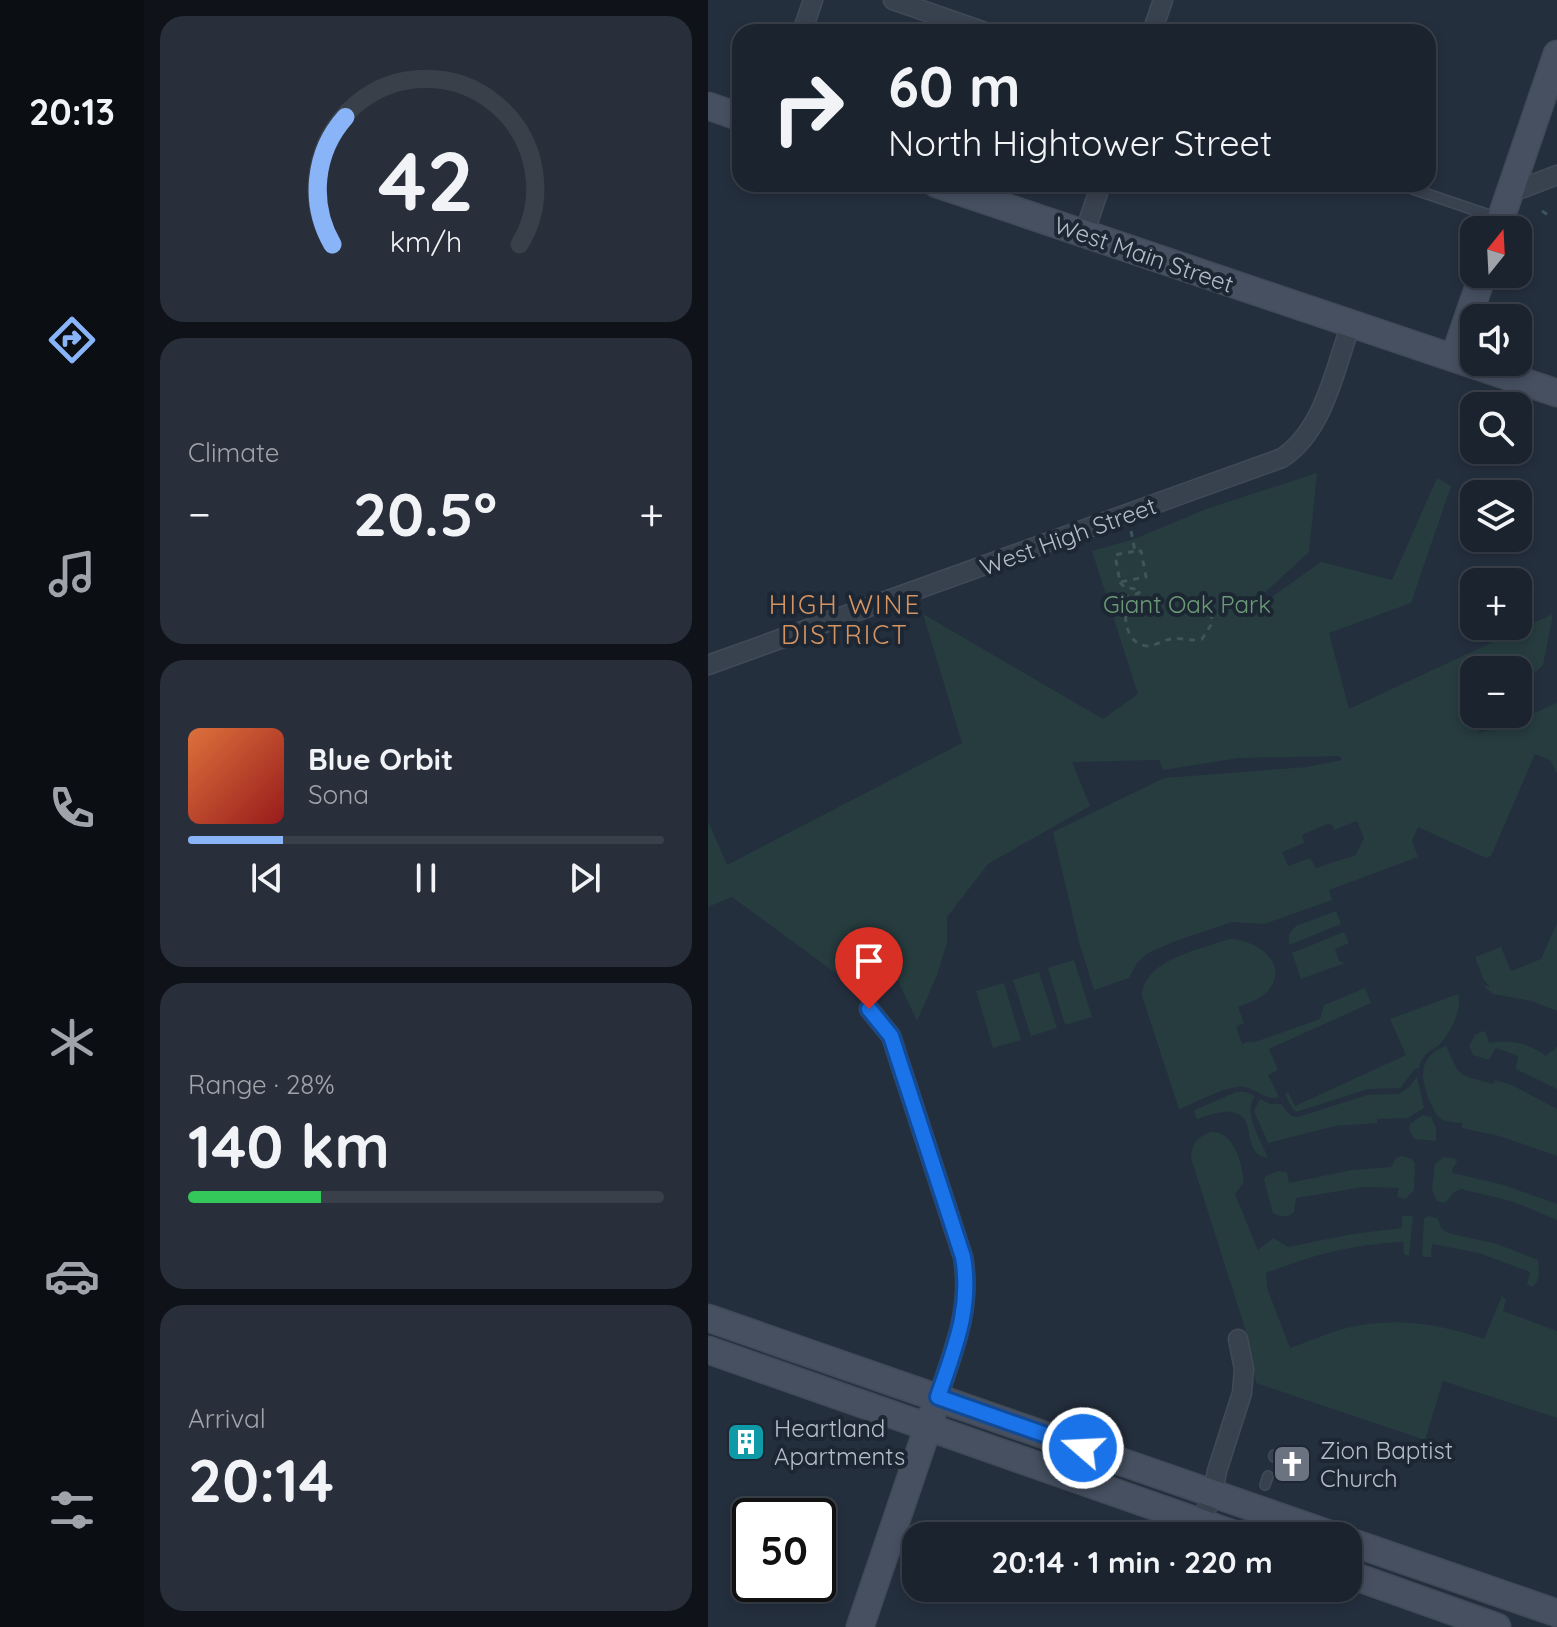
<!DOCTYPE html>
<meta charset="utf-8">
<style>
:root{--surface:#1b232e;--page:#282f3a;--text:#f1f3f6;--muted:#a0a4aa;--line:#39404a;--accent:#8ab4f8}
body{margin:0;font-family:Quicksand,sans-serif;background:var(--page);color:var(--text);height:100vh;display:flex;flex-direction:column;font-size:30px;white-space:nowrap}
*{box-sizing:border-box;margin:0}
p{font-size:26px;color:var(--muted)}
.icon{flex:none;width:44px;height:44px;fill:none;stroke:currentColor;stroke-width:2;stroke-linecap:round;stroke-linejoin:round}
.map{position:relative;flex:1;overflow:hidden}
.details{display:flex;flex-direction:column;gap:16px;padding:16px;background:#0f1319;width:564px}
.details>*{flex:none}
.top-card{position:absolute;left:24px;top:24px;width:704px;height:168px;border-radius:24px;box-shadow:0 4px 12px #0003,0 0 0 2px var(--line);background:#1b232e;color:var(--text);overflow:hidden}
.needle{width:52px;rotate:18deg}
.fabs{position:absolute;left:752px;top:216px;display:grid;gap:16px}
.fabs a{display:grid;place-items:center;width:72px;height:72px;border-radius:16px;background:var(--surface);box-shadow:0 4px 12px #0003,0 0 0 2px var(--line);font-size:40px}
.speed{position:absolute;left:24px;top:1498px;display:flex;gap:16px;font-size:40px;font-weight:700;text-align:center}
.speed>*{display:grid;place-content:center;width:104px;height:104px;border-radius:50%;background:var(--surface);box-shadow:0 4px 12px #0003,0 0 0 2px var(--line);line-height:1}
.speed .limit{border:4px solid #111;border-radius:12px;background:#fff;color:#111}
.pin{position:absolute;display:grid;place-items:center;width:68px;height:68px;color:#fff;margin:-82px -34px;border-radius:50% 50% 50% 0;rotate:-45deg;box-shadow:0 0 8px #0007}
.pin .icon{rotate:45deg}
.me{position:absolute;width:88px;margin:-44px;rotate:289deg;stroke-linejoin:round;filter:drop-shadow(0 0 6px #0008)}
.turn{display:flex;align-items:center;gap:28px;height:168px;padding:0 24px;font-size:36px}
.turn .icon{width:104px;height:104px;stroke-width:2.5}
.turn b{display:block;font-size:56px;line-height:68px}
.big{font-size:60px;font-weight:800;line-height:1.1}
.details .tile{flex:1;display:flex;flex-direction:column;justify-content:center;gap:12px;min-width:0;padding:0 28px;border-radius:24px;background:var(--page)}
.details .dial{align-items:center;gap:0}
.dial svg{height:208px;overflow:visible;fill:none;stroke:var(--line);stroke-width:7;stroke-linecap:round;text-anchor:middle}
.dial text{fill:var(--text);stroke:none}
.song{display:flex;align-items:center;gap:24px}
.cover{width:96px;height:96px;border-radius:12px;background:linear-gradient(135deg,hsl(20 70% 55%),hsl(0 70% 35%))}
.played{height:8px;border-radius:4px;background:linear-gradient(90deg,var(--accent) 20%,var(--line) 20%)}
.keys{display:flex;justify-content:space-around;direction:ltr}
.heat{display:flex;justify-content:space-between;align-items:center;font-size:44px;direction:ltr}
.charge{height:12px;border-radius:6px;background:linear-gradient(90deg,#34c759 28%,var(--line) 0)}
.trip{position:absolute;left:194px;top:1522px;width:460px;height:80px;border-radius:24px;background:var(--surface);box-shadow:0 4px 12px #0003,0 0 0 2px var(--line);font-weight:800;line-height:80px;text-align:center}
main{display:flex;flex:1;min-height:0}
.tabs{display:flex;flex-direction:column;width:144px;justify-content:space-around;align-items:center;background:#0b0e12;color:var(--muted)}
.tabs .icon{width:56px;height:56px}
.tabs .selected{color:var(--accent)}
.tabs b{font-size:36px;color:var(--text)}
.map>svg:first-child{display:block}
.green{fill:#263c3f;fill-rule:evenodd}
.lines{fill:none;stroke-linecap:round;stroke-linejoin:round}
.lane-casing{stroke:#414a57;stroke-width:12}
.street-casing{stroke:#414a57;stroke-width:21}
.secondary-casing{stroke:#414a57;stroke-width:29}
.path{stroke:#3f5557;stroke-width:3;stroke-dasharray:6 6;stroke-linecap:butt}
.lane{stroke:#38414e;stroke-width:9}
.street{stroke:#38414e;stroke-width:18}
.secondary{stroke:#465061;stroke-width:26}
.route-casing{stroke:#114b97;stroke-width:20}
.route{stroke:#1a73e8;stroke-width:14}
.labels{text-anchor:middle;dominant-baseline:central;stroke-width:8;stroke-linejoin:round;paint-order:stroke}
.street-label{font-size:24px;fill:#b4bcc9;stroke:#1d2633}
.park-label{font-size:24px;fill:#6b9a76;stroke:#1d2633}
.poi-label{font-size:24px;fill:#b4bcc9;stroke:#1d2633;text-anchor:start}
.neighbourhood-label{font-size:26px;letter-spacing:2px;fill:#d59563;stroke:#1d2633}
</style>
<main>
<nav class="tabs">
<b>20:13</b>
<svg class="icon selected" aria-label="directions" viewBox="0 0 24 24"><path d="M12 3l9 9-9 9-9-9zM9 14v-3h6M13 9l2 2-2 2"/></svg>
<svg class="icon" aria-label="music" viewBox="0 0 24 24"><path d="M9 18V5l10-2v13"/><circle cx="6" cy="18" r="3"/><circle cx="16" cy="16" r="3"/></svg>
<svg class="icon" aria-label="phone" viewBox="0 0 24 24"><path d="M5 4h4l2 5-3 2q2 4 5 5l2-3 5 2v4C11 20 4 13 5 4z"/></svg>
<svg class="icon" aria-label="climate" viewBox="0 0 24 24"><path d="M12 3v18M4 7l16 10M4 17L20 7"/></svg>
<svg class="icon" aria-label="car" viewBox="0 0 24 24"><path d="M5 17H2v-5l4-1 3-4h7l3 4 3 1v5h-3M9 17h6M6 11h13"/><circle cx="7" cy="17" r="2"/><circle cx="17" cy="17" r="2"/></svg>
<svg class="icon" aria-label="filters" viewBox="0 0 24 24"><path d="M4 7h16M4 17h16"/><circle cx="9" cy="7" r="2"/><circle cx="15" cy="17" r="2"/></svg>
</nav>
<section class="details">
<div class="tile dial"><svg viewBox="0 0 100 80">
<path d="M14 69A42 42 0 1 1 86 69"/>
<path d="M14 69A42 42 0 0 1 19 20" stroke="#8ab4f8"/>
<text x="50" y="56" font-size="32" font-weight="700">42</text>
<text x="50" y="72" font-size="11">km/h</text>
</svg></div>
<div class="tile"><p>Climate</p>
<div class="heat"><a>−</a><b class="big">20.5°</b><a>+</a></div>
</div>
<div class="tile">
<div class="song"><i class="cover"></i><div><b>Blue Orbit</b><p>Sona</p></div></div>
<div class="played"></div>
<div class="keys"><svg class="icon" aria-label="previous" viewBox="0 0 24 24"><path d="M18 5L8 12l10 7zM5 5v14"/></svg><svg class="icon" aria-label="pause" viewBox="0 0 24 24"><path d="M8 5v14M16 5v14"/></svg><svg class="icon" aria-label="next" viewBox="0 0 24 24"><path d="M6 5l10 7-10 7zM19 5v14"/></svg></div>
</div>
<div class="tile"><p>Range · 28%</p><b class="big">140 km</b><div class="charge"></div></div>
<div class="tile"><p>Arrival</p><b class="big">20:14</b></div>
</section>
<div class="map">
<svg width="849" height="1627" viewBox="0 0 849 1627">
<rect width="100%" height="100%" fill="#242f3e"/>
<!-- green -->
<g class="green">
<path d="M609 473 601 552 552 597 554 604 613 562 684 580 729 478 743 486 703 603 621 633 641 709 845 614 835 665 810 689V670H766V714H783L769 733 789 729 849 703V773L842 760 827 754 783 856 778 858 710 827 704 841 710 857 621 890 624 900 556 924 524 922 465 942 440 953 429 963 421 978 386 990 371 942 345 832 456 778 599 767 634 760 631 756 531 758 455 770 451 760 364 762 382 806 280 864 239 917V943L229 975 209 1021 188 976 133 977 24 897 0 907V821L19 865 254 743 215 614 395 719 430 694 384 551 426 539 501 508ZM649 821 656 838 648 855 608 868 602 858 580 866 574 852 596 843 594 835 619 824 624 825 626 830Z"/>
<path d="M628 911 633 924 581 945V934L588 926Z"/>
<path d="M849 923V1011L823 1001 785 994 774 985 782 987 776 980 767 957 793 947 803 971 833 959Z"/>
<path d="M636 932 641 943 627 949 631 961 637 963 593 979 584 953Z"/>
<path d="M521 939C548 939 584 964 559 992 551 1000 540 1003 530 1007L536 1023 528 1027 534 1044 543 1041 544 1043 612 1019 616 1005 657 988 663 1003 561 1049 570 1070 560 1075 571 1097C555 1102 547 1085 530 1087 511 1089 489 1102 471 1109L434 996C436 959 492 950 521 939Z"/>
<path d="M366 960 384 1017 357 1025 340 968Z"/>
<path d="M331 972 349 1028 323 1036 305 980Z"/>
<path d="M296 983 313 1040 285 1048 268 991Z"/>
<path d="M750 994C754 1008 745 1026 737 1038 728 1052 716 1048 711 1068L707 1069 692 1088 660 1089 588 1112 585 1110 577 1094 580 1092 587 1106 698 1055 682 1019Z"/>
<path d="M774 1031 778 1033 781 1043C804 1039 820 1043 838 1056L849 1047V1089L808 1069 810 1056 788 1048 781 1060 765 1055 761 1046 767 1035Z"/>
<path d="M738 1046C754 1080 748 1073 785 1084L787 1080 804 1085 849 1109V1156L791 1136 754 1128V1123C748 1122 740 1122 735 1120 729 1117 726 1110 723 1104 712 1080 709 1056 738 1046Z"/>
<path d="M709 1077 716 1108 700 1118 669 1119V1123L627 1126 560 1143 546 1111 552 1099 562 1104H573L583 1116 590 1117 659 1095 691 1094 701 1087Z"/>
<path d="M528 1092H537L547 1096C534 1113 553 1140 560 1158 525 1154 564 1091 489 1119L486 1111 489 1109Z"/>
<path d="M715 1115 723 1117 728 1128V1141L706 1139 701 1129 702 1124Z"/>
<path d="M503 1132C526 1131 534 1163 536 1182L527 1194 550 1250 565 1238 580 1247 645 1234 694 1228V1216H705L701 1256 696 1254 695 1242C640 1245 609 1254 558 1273L559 1288 582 1348C599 1342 617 1334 635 1329 682 1316 729 1323 776 1339L794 1296 798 1299 795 1311 849 1331V1418L735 1381 717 1440 548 1383 541 1341 483 1158C485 1142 488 1138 503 1132Z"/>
<path d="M694 1156 704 1159 707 1163 706 1190 698 1199 689 1197 691 1188 656 1187 588 1198 586 1212C580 1218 572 1217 565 1213L556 1180 558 1176 570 1171 579 1172 581 1183 644 1170 683 1167 688 1158Z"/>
<path d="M736 1157 748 1159 749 1162 744 1170 745 1173 796 1185 849 1204V1220L803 1201 753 1189 746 1192 737 1203 729 1201 724 1190 727 1164Z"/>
<path d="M720 1216 729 1218 734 1229 740 1233 789 1244 830 1260C831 1270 833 1281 824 1287L819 1284 822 1272 771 1253 724 1244 723 1257H716L714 1254 716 1219Z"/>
</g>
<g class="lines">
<defs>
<g id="lane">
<path d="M690 184 790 218"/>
<path d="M566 1457V1455"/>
<path d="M557 1485 560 1476"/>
</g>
<g id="street">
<path d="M185 0 277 32"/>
<path d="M94 32 105 0"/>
<path d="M444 32 455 0"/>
<path d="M802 193 849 175"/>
<path d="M376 234 393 184"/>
<path d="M0 665 574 458C616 431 627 368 643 324"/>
<path d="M161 1009 183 1036 255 1257C264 1308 246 1349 230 1397"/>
<path d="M493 1522 505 1493 509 1471 534 1393 536 1369 530 1339"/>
</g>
<g id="secondary">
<path d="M0 106 32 117"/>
<path d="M229 184 849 393"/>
<path d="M789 230 849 54"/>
<path d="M746 358 775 274"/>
<path d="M0 1318 627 1536"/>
<path d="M0 1350 531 1536"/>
<path d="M640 1541 849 1613"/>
<path d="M640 1574 789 1627"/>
<path d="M152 1627 224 1415"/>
</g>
</defs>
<!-- lane casing -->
<use href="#lane" class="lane-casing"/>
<!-- street casing -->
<use href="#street" class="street-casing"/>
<!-- secondary casing -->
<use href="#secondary" class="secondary-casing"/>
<!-- path -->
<g class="path">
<path d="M834 211 840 215"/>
<path d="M423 531 427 551H433L438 577 412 582 407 555 427 551"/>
<path d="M412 582 416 587 432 590 431 593 418 598 420 600"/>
<path d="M463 598 456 603 429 598 421 601C413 616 419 645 439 646 448 646 455 640 463 639 474 637 483 642 494 639L503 625 504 613"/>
</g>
<!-- lane -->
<use href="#lane" class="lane"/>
<!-- street -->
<use href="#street" class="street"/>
<!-- secondary -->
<use href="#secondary" class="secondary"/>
</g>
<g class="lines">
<defs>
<path id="route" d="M161 1009 183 1036 255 1257C264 1309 246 1349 230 1397L375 1448"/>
</defs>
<!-- route casing -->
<use href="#route" class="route-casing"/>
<!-- route -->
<use href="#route" class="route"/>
</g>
<!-- icons -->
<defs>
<symbol id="building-square" viewBox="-11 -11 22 22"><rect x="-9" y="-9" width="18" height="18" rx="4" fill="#0f9aa8" stroke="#1d2633"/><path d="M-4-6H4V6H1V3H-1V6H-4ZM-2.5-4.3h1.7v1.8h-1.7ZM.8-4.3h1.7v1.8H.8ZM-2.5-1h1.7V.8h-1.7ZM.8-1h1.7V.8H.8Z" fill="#fff"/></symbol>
<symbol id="church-square" viewBox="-11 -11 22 22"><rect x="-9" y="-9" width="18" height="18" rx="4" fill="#6b7280" stroke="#1d2633"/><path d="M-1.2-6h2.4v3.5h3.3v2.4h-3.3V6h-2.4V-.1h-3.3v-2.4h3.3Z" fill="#fff"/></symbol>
</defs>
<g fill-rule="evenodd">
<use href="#building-square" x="16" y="1420" width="44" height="44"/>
<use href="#church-square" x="562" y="1442" width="44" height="44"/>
</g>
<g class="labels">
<!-- street labels -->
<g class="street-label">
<text transform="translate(436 254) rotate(19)">West Main Street</text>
<text transform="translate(360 536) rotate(-20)">West High Street</text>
</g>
<!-- park labels -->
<g class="park-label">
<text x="479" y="604">Giant Oak Park</text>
</g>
<!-- poi labels -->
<g class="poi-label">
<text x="66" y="1428">Heartland<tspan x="66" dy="28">Apartments</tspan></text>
<text x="612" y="1450">Zion Baptist<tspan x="612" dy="28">Church</tspan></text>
</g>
<!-- neighbourhood labels -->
<g class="neighbourhood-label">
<text x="137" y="604">HIGH WINE<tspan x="137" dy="30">DISTRICT</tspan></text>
</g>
</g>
</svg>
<div class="fabs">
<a><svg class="needle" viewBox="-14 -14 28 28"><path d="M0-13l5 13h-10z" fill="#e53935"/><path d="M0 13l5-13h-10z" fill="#a0a4aa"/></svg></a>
<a><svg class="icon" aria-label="sound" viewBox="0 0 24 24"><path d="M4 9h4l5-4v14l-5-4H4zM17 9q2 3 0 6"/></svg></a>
<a><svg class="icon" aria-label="search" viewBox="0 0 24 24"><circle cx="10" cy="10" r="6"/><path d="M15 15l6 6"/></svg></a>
<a><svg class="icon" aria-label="layers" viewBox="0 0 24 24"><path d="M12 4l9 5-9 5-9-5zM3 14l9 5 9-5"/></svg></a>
<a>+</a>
<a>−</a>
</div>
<div class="speed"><div class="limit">50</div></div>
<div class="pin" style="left:161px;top:1009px;background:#d93025"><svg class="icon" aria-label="arrive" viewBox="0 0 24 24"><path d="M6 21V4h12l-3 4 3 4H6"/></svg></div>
<svg class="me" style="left:375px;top:1448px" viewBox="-20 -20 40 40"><circle r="17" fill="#1a73e8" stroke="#fff" stroke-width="3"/><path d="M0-11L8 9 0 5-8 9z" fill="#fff"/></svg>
<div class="trip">20:14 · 1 min · 220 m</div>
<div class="top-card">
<div class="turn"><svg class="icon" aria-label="right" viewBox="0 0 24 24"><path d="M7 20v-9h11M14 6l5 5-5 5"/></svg><div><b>60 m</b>North Hightower Street</div></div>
</div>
</div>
</main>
